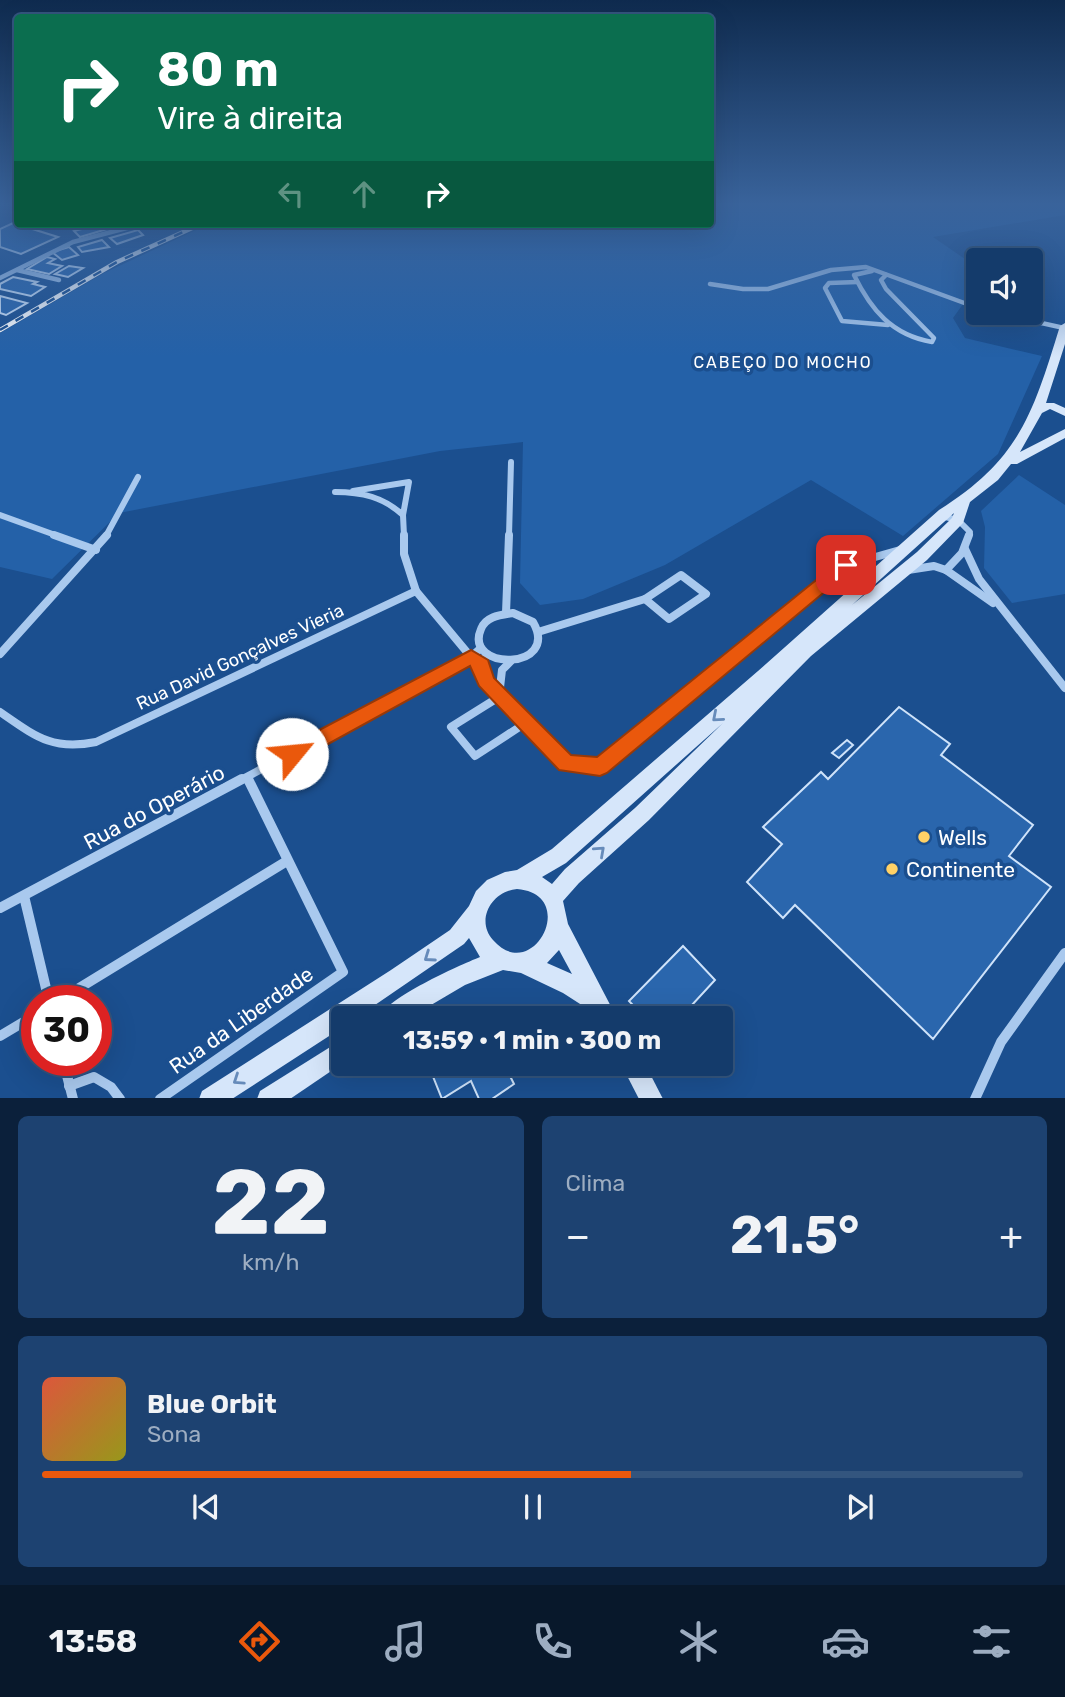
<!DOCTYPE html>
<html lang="pt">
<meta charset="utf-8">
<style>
:root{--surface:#143b6b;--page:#1d4271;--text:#f1f3f6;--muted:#9dadc1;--line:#33557e;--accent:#ea580c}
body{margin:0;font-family:Rubik,sans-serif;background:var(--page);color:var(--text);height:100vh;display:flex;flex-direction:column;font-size:26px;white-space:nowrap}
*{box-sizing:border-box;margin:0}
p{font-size:23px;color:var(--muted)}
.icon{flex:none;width:38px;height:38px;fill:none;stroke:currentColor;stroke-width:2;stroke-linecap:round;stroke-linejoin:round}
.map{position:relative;height:1098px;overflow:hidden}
.side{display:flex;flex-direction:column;gap:18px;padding:18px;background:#0b203b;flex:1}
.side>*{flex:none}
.guide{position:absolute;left:14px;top:14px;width:700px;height:214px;border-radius:7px;box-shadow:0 7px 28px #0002,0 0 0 2px var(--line);background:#0b6e4f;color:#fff;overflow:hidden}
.buttons{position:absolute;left:966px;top:248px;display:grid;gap:14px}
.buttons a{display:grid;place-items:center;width:77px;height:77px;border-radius:7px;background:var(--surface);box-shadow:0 7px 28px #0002,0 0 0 2px var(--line);font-size:35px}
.speed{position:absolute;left:21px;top:985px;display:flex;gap:14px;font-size:35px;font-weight:700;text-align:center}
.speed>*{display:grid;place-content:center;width:91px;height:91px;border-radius:50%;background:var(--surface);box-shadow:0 7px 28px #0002,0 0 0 2px var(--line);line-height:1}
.speed .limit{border:10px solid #d22;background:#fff;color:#111}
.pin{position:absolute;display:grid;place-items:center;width:60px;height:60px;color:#fff;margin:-30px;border-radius:14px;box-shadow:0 4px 10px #0006}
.me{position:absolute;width:77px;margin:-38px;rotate:62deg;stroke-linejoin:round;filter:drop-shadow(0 0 5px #0008)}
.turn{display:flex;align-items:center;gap:24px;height:147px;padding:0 28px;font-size:32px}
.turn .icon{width:91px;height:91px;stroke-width:2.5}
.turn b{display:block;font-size:49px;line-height:60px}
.lanes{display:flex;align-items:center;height:66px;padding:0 28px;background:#0003;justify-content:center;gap:35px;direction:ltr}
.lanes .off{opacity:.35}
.big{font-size:52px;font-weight:700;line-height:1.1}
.side .card{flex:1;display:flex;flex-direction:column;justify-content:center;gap:10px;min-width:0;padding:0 24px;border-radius:10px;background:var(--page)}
.side .dial{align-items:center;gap:0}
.dial b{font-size:91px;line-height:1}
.song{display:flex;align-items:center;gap:21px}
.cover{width:84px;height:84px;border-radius:10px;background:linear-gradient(135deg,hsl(10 70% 55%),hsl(60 70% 35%))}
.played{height:7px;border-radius:4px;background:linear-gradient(90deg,var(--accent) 60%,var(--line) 60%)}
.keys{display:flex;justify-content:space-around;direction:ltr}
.heat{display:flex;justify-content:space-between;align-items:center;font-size:38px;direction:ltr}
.side .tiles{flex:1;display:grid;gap:18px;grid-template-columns:1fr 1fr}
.card:last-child{grid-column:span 2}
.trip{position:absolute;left:331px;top:1006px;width:402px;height:70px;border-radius:7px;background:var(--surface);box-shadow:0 7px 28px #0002,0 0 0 2px var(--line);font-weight:700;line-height:70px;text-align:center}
.menu{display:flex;height:112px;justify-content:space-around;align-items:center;background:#08182b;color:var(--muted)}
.menu .icon{width:49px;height:49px}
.menu .current{color:var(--accent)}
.menu b{font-size:32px;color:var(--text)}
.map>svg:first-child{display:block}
.green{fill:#2461a8}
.building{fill:#2a66ad;stroke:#cfe3fa;stroke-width:2}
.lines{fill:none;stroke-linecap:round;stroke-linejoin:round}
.street-far3{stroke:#a9c9ee;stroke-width:4.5}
.street-far2{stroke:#a9c9ee;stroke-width:6}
.street-far1{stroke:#a9c9ee;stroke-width:8}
.street{stroke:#a9c9ee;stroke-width:10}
.secondary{fill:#d6e6fa;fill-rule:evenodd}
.rail-casing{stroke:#fff;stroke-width:4.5}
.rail{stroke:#1b4f8f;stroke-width:2.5;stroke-dasharray:9;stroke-linecap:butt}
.oneway{stroke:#668bba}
.route{fill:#ea580c;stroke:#983908;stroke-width:2}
.poi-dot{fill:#ffd166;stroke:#1b4f8f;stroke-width:2.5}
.labels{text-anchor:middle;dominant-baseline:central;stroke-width:7;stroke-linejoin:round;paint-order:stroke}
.far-neighbourhood-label{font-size:16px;letter-spacing:2px;fill:#fff;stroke:#1b4f8f}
.street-label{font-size:18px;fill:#fff;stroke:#1b4f8f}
.near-street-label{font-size:21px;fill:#fff;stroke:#1b4f8f}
.near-poi-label{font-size:21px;fill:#fff;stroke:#1b4f8f;text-anchor:start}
</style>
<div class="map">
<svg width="1065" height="1099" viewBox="0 0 1065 1099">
<rect width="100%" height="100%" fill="#1b4f8f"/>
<!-- green -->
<g class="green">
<path d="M711 203H1065V215L933 237 978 268V283L953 318 965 338 1042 356 998 454 903 536 811 480 665 565 583 599 540 605 520 583 523 442 440 451 119 513 52 579 0 567V333L104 273 209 224H710Z"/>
<path d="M1019 475 1065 505V594L1012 603 984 568 985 527 981 511Z"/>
</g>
<!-- building -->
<g class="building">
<path d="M13 223 58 237 21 254 0 247V229Z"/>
<path d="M101 224 107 229 80 237 74 231Z"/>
<path d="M138 230 143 235 117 244 110 238Z"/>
<path d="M102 240 109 247 82 252 78 247Z"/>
<path d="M69 247 78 255 62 260 52 252Z"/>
<path d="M47 257 55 259 48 263 62 266 49 274 27 269Z"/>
<path d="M69 266 83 268 68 277 55 274Z"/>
<path d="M13 277 37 282 33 284 45 287 31 296 0 289V284Z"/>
<path d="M0 296 27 303 6 315 0 313Z"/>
<path d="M899 707 950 744 941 755 1033 825 1009 856 1051 887 933 1039 795 905 783 918 747 882 782 844 763 827 821 772 828 779Z"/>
<path d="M847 740 853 745 839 758 832 753Z"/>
<path d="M683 946 715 980 680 1018H645L629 1001Z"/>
<path d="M724 1016 733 1027 721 1038V1019Z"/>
<path d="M428 1064H504L514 1084 492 1099H479L471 1081 442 1099Z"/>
</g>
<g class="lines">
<!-- street-far3 -->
<g class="street-far3">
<path d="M17 270 59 280"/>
<path d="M872 271 854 275C871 310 892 335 932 342L934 338 886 289 881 280 886 275"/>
<path d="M0 278 73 242 142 224"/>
<path d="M857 282 829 283 825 288 842 321 888 325"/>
<path d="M710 284 743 289H768L831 270 866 267 978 308"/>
<path d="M996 313 1064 328"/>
</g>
<!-- street-far2 -->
<g class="street-far2">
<path d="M335 492C362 492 383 497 403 515L409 482 353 491"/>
<path d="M0 515 58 536"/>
<path d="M403 515 404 536"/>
<path d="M941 516 958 520 970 532 969 536"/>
<path d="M106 536 138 477"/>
<path d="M509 536 511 462"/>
</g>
<!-- street-far1 -->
<g class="street-far1">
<path d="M54 535 96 550"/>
<path d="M404 535V554L416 591"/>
<path d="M965 549 979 579 1065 688"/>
<path d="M908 570 934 566 946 570 993 603"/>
<path d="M946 570 962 553 969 535"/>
<path d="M681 575 706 594 669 619 645 599Z"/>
<path d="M506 613 509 535"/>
<path d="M513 613 533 622C561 671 463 671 481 629 486 616 501 615 513 613Z"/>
<path d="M538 632 645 599"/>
<path d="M0 654 107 535"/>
<path d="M486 654 482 665 485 681 524 724 566 763 600 767 847 565 900 550"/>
<path d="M499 696 502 670 511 661"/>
<path d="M499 697 451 727 475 756 524 724"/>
<path d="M0 712C35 736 52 751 96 742L416 591 471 657 482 665"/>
<path d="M247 778 248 781"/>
<path d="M239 781 471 657 481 648"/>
</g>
<!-- street -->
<g class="street">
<path d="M24 896 49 1001"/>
<path d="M0 908 242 779"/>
<path d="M58 1001 287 861"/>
<path d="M0 1036 37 1014"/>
<path d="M63 1060 73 1099"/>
<path d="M69 1086 94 1077 111 1087 120 1099"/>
<path d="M160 1099 343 972 248 779"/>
<path d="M975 1099 1001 1042 1065 953"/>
</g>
<!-- secondary -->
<g class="secondary">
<path d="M1065 323V344L1046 403H1054L1065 408V416L1050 409 1042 413 1020 452 1065 429V438L1017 464H1011L998 480 970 502 963 523 927 560 811 656 649 820 579 883 563 901 568 924 617 1018H595L591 1011 563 993 521 973 503 970 465 985 409 1018H379C386 998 458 966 480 957L469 938 464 944 356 1018H343V1027L232 1099H199L202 1091 391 970 450 930 469 906 476 891 487 880 505 872 517 870 552 849 758 671 939 510C1020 459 1033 413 1060 326ZM954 513 952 518 917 552 852 605ZM723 723 635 808 565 869 552 884 542 877 566 863ZM517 889C580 894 533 986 493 940 475 920 492 891 517 889ZM559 950 572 974 547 963Z"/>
<path d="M343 1039V1063L290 1099H257L260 1091Z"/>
<path d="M621 1064H645L663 1099H639Z"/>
</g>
<defs>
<path id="rail" d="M0 330 117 262 201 224"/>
</defs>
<!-- rail casing -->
<use href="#rail" class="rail-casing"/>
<!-- rail -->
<use href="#rail" class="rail"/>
</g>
<!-- one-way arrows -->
<defs><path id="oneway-chevron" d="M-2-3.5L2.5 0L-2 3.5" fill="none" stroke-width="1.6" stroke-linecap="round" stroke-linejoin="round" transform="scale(1.75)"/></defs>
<g class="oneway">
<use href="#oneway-chevron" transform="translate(717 717) rotate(139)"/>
<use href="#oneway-chevron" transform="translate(600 851) rotate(-42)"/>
<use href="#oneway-chevron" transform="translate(429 957) rotate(145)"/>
<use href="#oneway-chevron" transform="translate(238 1080) rotate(146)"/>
</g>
<!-- sky -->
<linearGradient id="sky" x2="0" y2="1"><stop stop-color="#0f2b4f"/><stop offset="0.57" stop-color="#39639b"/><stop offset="1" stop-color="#39639b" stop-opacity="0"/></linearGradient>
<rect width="1065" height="357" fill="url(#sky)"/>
<!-- route -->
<path class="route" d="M846 559 852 560 855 565 852 569 607 773 600 776 559 770 479 686 470 666 299 760 292 762 285 760 282 754 285 748 471 650 488 660 494 678 571 755 597 757 841 560Z"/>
<!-- markers -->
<g class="poi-dot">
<circle cx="924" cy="837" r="7"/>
<circle cx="892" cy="869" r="7"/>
</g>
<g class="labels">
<!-- far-neighbourhood labels -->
<g class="far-neighbourhood-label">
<text x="783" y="362">CABEÇO DO MOCHO</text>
</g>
<!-- street labels -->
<g class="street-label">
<text transform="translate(240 657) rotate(-25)">Rua David Gonçalves Vieria</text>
</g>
<!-- near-street labels -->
<g class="near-street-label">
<text transform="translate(154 807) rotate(-28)">Rua do Operário</text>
<text transform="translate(241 1020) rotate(-35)">Rua da Liberdade</text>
</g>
<!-- near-poi labels -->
<g class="near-poi-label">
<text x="938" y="837">Wells</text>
<text x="906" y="869">Continente</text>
</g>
</g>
</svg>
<div class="buttons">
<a><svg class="icon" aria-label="sound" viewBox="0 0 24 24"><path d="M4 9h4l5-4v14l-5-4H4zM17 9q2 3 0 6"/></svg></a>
</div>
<div class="speed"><div class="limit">30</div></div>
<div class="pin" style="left:846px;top:565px;background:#d93025"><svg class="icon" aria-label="arrive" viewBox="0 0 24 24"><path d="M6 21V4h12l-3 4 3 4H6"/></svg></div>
<svg class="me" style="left:292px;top:754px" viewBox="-20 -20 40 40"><circle r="19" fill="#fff"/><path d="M0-13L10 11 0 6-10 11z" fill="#ea580c"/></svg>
<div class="trip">13:59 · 1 min · 300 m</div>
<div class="guide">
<div class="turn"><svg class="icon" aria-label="right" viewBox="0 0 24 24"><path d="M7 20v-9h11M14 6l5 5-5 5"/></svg><div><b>80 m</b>Vire à direita</div></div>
<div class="lanes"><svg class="icon off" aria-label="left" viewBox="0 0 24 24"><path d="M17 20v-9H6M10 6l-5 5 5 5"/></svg><svg class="icon off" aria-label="ahead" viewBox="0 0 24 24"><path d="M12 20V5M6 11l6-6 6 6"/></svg><svg class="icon" aria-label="right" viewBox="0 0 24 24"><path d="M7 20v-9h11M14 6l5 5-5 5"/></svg></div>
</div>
</div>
<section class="side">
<div class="tiles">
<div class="card dial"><b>22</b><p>km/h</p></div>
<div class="card"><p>Clima</p>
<div class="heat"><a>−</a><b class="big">21.5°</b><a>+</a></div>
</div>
<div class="card">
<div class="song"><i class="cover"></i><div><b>Blue Orbit</b><p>Sona</p></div></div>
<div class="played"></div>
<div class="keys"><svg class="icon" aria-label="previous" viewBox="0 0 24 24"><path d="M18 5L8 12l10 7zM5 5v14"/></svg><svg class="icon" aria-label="pause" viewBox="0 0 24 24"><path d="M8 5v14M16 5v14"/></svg><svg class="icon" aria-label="next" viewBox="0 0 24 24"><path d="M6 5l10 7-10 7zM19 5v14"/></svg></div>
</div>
</div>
</section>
<nav class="menu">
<b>13:58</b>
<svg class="icon current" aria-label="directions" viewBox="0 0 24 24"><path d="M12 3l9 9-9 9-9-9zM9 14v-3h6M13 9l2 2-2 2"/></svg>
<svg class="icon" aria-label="music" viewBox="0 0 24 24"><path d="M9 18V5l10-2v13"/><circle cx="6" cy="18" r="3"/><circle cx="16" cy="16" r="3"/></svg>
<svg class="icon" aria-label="phone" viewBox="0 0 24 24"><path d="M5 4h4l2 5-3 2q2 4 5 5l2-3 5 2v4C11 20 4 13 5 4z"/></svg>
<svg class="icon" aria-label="climate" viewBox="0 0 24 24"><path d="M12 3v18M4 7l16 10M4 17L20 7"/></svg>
<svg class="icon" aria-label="car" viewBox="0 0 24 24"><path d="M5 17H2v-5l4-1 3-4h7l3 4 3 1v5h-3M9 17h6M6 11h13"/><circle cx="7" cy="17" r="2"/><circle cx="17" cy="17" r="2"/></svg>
<svg class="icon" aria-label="filters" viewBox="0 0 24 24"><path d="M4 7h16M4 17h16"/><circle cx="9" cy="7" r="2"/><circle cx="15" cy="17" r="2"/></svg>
</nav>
